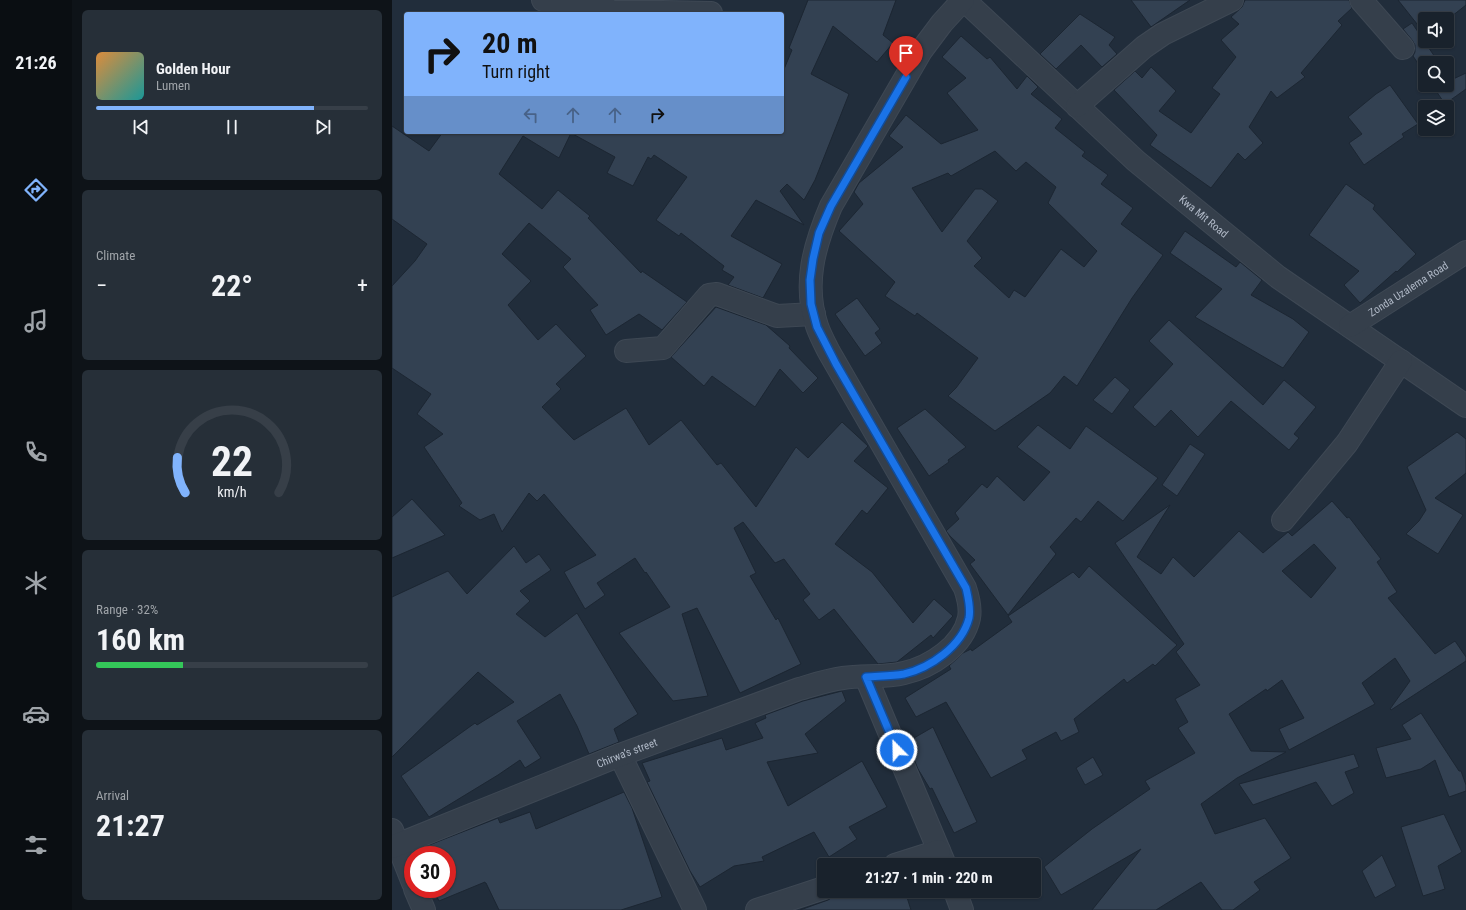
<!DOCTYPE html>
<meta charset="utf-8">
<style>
:root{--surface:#19222c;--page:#262f38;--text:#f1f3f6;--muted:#9fa4a9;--line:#373f48;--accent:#80b3fc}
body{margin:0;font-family:"Roboto Condensed",sans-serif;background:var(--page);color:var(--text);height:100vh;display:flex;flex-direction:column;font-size:15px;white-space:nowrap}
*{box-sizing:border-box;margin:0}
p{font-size:13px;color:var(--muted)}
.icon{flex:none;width:22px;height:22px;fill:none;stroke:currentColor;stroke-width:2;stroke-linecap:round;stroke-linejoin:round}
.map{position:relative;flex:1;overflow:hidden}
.side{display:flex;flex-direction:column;gap:10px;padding:10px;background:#0e1318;width:320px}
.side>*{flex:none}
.guide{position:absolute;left:12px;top:12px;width:380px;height:122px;border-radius:4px;box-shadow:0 1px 3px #0004,0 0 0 1px var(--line);background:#80b3fc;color:#111;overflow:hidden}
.fabs{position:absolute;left:1026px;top:12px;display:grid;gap:8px}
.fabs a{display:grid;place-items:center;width:36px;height:36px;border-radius:4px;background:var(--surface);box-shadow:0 1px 3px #0004,0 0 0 1px var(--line);font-size:20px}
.speed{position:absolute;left:12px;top:846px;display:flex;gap:8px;font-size:20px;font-weight:700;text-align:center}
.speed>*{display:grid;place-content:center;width:52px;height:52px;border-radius:50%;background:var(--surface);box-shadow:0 1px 3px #0004,0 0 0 1px var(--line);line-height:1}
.speed .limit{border:6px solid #d22;background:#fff;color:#111}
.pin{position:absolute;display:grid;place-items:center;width:34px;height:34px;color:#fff;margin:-41px -17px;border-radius:50% 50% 50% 0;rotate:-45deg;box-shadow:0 0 4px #0007}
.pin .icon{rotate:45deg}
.me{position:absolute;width:44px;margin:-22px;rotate:337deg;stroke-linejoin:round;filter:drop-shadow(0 0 3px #0008)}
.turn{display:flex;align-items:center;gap:14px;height:84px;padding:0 12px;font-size:18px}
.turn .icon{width:52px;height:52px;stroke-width:2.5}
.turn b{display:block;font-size:28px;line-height:34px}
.lanes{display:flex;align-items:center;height:38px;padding:0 12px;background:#0003;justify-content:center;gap:20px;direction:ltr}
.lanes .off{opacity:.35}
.big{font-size:30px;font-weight:700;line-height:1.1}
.side .tile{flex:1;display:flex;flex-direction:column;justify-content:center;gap:6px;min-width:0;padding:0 14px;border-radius:6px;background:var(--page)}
.side .dial{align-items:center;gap:0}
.dial svg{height:104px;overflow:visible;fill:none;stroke:var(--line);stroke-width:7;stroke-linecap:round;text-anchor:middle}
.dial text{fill:var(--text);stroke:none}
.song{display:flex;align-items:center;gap:12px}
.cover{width:48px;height:48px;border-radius:6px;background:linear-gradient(135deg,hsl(30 70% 55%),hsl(180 70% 35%))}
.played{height:4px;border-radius:2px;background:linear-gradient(90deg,var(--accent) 80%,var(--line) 80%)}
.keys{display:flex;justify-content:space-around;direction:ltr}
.heat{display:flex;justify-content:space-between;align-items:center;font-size:22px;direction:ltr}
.charge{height:6px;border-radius:3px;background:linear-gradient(90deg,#34c759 32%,var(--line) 0)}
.trip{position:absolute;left:425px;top:858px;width:224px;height:40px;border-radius:4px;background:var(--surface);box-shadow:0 1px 3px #0004,0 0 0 1px var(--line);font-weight:700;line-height:40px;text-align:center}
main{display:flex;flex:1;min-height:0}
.tabs{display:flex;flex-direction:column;width:72px;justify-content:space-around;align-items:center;background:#0a0e12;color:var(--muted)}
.tabs .icon{width:28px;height:28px}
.tabs .current{color:var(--accent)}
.tabs b{font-size:18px;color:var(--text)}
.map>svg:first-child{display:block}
.building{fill:#334152;stroke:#1c2632;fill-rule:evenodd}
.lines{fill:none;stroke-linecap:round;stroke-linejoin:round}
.minor-casing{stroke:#3e4854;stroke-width:24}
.minor{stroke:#353f4b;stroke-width:22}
.route-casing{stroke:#114b97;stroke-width:10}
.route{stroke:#1a73e8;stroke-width:7}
.labels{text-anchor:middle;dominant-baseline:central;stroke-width:4;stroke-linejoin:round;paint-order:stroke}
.street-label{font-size:11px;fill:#b0b9c7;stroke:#1a2430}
</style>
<main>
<nav class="tabs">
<b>21:26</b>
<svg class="icon current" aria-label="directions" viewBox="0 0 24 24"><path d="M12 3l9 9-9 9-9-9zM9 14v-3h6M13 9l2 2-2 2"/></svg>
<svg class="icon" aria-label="music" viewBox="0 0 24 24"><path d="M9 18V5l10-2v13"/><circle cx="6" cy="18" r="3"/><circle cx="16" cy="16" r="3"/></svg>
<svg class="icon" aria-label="phone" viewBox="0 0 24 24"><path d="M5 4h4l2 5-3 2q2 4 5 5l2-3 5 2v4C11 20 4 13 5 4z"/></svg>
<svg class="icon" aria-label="climate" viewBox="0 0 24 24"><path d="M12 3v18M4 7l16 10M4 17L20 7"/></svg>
<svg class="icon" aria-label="car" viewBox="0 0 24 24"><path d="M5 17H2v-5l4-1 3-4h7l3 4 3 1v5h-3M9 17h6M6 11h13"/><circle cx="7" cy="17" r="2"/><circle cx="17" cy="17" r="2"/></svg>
<svg class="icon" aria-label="filters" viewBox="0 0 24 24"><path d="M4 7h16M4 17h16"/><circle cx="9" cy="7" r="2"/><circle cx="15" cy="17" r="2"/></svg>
</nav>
<section class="side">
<div class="tile">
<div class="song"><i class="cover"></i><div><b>Golden Hour</b><p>Lumen</p></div></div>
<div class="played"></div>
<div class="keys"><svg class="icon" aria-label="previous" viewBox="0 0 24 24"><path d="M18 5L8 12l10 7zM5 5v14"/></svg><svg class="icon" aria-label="pause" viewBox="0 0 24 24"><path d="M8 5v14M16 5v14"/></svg><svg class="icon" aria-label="next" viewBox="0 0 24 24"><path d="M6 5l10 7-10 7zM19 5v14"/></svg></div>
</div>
<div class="tile"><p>Climate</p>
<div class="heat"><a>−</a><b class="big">22°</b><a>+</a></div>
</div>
<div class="tile dial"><svg viewBox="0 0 100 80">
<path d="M14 69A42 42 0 1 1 86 69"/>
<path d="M14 69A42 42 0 0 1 8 42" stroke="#80b3fc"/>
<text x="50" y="56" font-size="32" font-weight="700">22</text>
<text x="50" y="72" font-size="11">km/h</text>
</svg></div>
<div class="tile"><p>Range · 32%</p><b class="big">160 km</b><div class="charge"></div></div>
<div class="tile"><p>Arrival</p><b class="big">21:27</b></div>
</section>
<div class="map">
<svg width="1074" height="910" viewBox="0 0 1074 910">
<rect width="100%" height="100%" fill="#212d3b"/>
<!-- building -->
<g class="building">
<path d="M416 0H504L491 35 501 43 485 62 441 26 419 74 457 94 423 180 412 200 395 184 388 191 412 225 364 200 339 236 390 264 371 298 336 285 342 277 330 270 332 266 289 233 287 236 264 220 295 177 262 155 259 159 256 157 241 186 215 173 223 157 179 133 167 158 131 136 107 174 150 209 166 190 198 216 196 218 249 273 250 271 295 302 270 330 247 314 214 335 198 310 206 305 171 267 179 259 137 223 110 254 139 281 116 305 146 340 164 324 194 356 164 384 169 389 150 407 182 440 234 408 257 445 289 420 325 465 329 463 364 507 404 447 416 458 450 422 476 446 462 461 496 488 475 514 470 510 443 544 480 572 521 623 542 599 561 616 541 638 539 635 505 662 486 664 442 609 427 620 411 600 418 594 392 559 383 563 351 522 342 528 364 573 358 576 384 620 386 618 409 664 348 693 305 608 290 614 316 696 281 701 227 633 278 607 254 572 253 573 243 558 205 583 213 595 193 609 172 572 204 555 152 494 145 501 137 493 110 532 102 514 88 520 67 506 70 503 32 447 51 434 25 414 39 394 0 368V286L23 261 35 244 0 219V126L37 151 51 132H390V74L400 50 397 48Z"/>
<path d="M739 0H798L759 27Z"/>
<path d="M853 0H957L960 8 946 21 950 25 909 73 913 77 885 98 879 91 857 127 871 143 853 160 846 153 819 188 758 145 765 135 722 90 743 71 750 78 759 67 784 91 767 111 799 133 828 94 820 88 844 57 829 40 847 24 839 17 850 7Z"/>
<path d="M1006 0H1074V5L1055 20 1033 19V34Z"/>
<path d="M688 14 723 37 717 45 725 54 710 67 689 45 664 69 648 54Z"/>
<path d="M1020 23 1047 63H1033V74L1021 56 1023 52V45L1020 40 1011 29Z"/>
<path d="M569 36 595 59 598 57 625 89 635 76 646 87 639 94 670 119 663 128 693 152 690 156 716 175 709 184 741 208 729 224 771 255 740 298 685 386 672 376 658 393 603 431 556 396 564 388 586 358 525 313 523 316 493 296 503 282 447 231 471 204 462 192 467 183 511 147 497 136 514 115 549 144 586 130 555 93 574 78 550 57ZM603 151 624 171 634 162 664 187 656 203 705 251 692 267 669 249 633 297 622 290 617 298 582 266 590 258 575 241 606 201 590 189H583L550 232 520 188 556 173 559 176Z"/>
<path d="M1074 73V89L1053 104 1040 85H1055V75L1059 80Z"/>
<path d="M998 85 1026 124 1010 134 1012 137 972 165 957 143 970 134 956 117 984 94Z"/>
<path d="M954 184 983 205 981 209 1024 254 1005 272 1004 271 968 303 952 285 967 271 917 235Z"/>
<path d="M793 231 844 267 848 262 870 280 859 295 901 319 917 332 891 368 803 317 830 289 778 253Z"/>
<path d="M465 298 488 329 483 333 490 343 473 356 443 314Z"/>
<path d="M324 307 374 325 398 346 397 348 426 378 411 393 388 369 363 407 320 376 312 386 279 357Z"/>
<path d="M777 320 871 405 892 380 924 407 902 434 907 438 897 450 839 401 806 437 779 410 763 427 741 407 781 364 757 341Z"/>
<path d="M723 377 738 390 720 414 701 400Z"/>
<path d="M533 409 574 447 556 460 557 462 537 476 505 428Z"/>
<path d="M646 425 678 449 694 426 766 478 731 521 706 501 689 522 684 518 658 547 664 554 616 615 578 564 583 560 558 536 554 531 567 519 563 513 590 484 595 488 605 476 632 501 658 472 625 447Z"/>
<path d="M1065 432 1074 439V473L1043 498 1071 515 1046 554 1014 534 1027 521 1034 510 1015 467Z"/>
<path d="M798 444 813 454 785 496 770 485Z"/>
<path d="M20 499 53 535 0 558V517Z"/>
<path d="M940 501 955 518 957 517 989 559 985 562 1005 592 996 598 1043 654 1063 641 1074 657V661L999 710 998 709 1018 681 1003 658 970 683 983 704 897 750 887 729 912 718 890 680 875 691 874 689 837 714 859 751 894 752 845 778 809 804 823 834 873 818 899 858 862 882 868 890 841 910H830L809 882 764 910H700L749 849 669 895 652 867 700 829 758 789 753 781 803 753 786 728 796 722 783 699 808 685 784 652 792 644 723 543 778 505 745 557 769 574 781 557 802 577 847 531 871 553 896 532 900 536ZM922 544 944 568 919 598 890 571Z"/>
<path d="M122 546 134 563 147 554 159 570 128 591 138 601 124 614 153 637 185 613 246 714 222 729 227 742 197 754 185 726 168 694 125 721 149 758 133 768 128 760 106 775 37 817 9 776 83 723 85 725 122 702 86 672 0 757V597L56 571 75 594Z"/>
<path d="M697 566 785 645 763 666 761 664 735 683 732 679 682 719 687 732 669 741 664 732 630 750 635 759 599 778 554 702 524 717 513 698 559 669 557 666 571 653 579 649 580 651 620 622 616 616 681 572 687 578Z"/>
<path d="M450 691 454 701 413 734 426 753 375 762 396 806 470 761 495 807 457 827 465 839 437 857 422 832 370 857 372 861 342 866 308 887 298 871 255 782 258 781 250 763 330 738 334 750 371 738 363 723 374 718 373 715 411 701Z"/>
<path d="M1029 713 1067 771H1069L1074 785V791L1057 797 1043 760 1029 769 994 778 984 748 1019 739 1010 725Z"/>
<path d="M541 727 585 822 562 833 540 788 538 789 526 769 515 742Z"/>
<path d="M962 754 967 767 953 772 962 793 940 806 924 782 861 805 847 784Z"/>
<path d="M701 757 711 775 693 785 684 768Z"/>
<path d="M232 792 240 808 270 897 229 910H107L94 883H93V882L47 901 41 889H55V855H27V849L106 818 108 823 138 812 144 829Z"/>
<path d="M1052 814 1070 852 1046 866 1053 889 1031 896 1009 827Z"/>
<path d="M990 855 1004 886 983 898 970 871Z"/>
<path d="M448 891H513L519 910H408L436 900 441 897 443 893Z"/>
</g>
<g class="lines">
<defs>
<g id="minor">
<path d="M151 0 177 6 221 11 319 13"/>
<path id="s1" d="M572 0 744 161 886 277 1074 406"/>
<path d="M969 0 1011 48"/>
<path d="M685 106 752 47 771 34 840 0"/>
<path id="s2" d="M958 326 1074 252"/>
<path d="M234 351 271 348 317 295 325 294 385 316 422 314"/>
<path d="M891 520 955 443 1009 361"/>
<path d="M474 677 553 865"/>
<path d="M228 755 303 910"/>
<path d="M0 830 21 883"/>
<path id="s3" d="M0 847 228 755 407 689C421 685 436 680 451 678 471 675 492 678 512 673 539 667 571 646 577 618 579 608 576 597 573 588L437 352C433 344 428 335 425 326 411 284 422 246 439 206L529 51 550 23 571 0"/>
<path d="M503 865 547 851"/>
<path d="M23 889 32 910"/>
<path d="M563 891 570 910"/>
<path d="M365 910 432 888"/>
</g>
</defs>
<!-- minor casing -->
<use href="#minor" class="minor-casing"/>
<!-- minor -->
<use href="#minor" class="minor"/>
</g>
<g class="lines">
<defs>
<path id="route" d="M505 750 474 677C487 676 500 676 512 674 538 668 570 646 577 618 579 608 576 597 574 588L444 364 425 327 419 304 418 280 421 259 427 233 439 206 514 77"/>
</defs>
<!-- route casing -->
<use href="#route" class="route-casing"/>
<!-- route -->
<use href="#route" class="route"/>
</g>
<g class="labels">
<!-- street labels -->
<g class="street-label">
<text stroke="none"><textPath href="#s1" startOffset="323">Kwa Mit Road</textPath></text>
<text stroke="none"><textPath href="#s2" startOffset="69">Zonda Uzalema Road</textPath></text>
<text stroke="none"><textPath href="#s3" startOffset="253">Chirwa’s street</textPath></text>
</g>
</g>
</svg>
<div class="fabs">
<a><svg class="icon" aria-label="sound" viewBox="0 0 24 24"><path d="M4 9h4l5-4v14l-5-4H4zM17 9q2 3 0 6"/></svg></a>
<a><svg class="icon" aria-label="search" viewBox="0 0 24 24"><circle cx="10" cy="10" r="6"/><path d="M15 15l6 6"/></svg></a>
<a><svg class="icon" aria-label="layers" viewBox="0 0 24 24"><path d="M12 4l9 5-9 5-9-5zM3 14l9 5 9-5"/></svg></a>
</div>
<div class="speed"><div class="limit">30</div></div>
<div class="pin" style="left:514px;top:77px;background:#d93025"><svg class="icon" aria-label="arrive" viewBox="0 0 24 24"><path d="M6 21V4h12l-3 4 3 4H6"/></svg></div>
<svg class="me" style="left:505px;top:750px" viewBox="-20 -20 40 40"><circle r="17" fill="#1a73e8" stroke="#fff" stroke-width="3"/><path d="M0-11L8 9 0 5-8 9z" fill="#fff"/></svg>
<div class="trip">21:27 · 1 min · 220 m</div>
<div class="guide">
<div class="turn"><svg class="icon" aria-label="right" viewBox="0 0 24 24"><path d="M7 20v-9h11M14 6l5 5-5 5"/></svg><div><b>20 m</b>Turn right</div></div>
<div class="lanes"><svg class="icon off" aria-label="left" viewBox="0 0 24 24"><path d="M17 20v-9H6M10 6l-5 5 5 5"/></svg><svg class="icon off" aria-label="ahead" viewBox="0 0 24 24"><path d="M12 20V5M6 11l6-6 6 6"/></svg><svg class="icon off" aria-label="ahead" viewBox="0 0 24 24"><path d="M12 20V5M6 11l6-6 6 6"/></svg><svg class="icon" aria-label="right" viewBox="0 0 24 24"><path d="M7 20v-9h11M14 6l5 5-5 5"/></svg></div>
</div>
</div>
</main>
